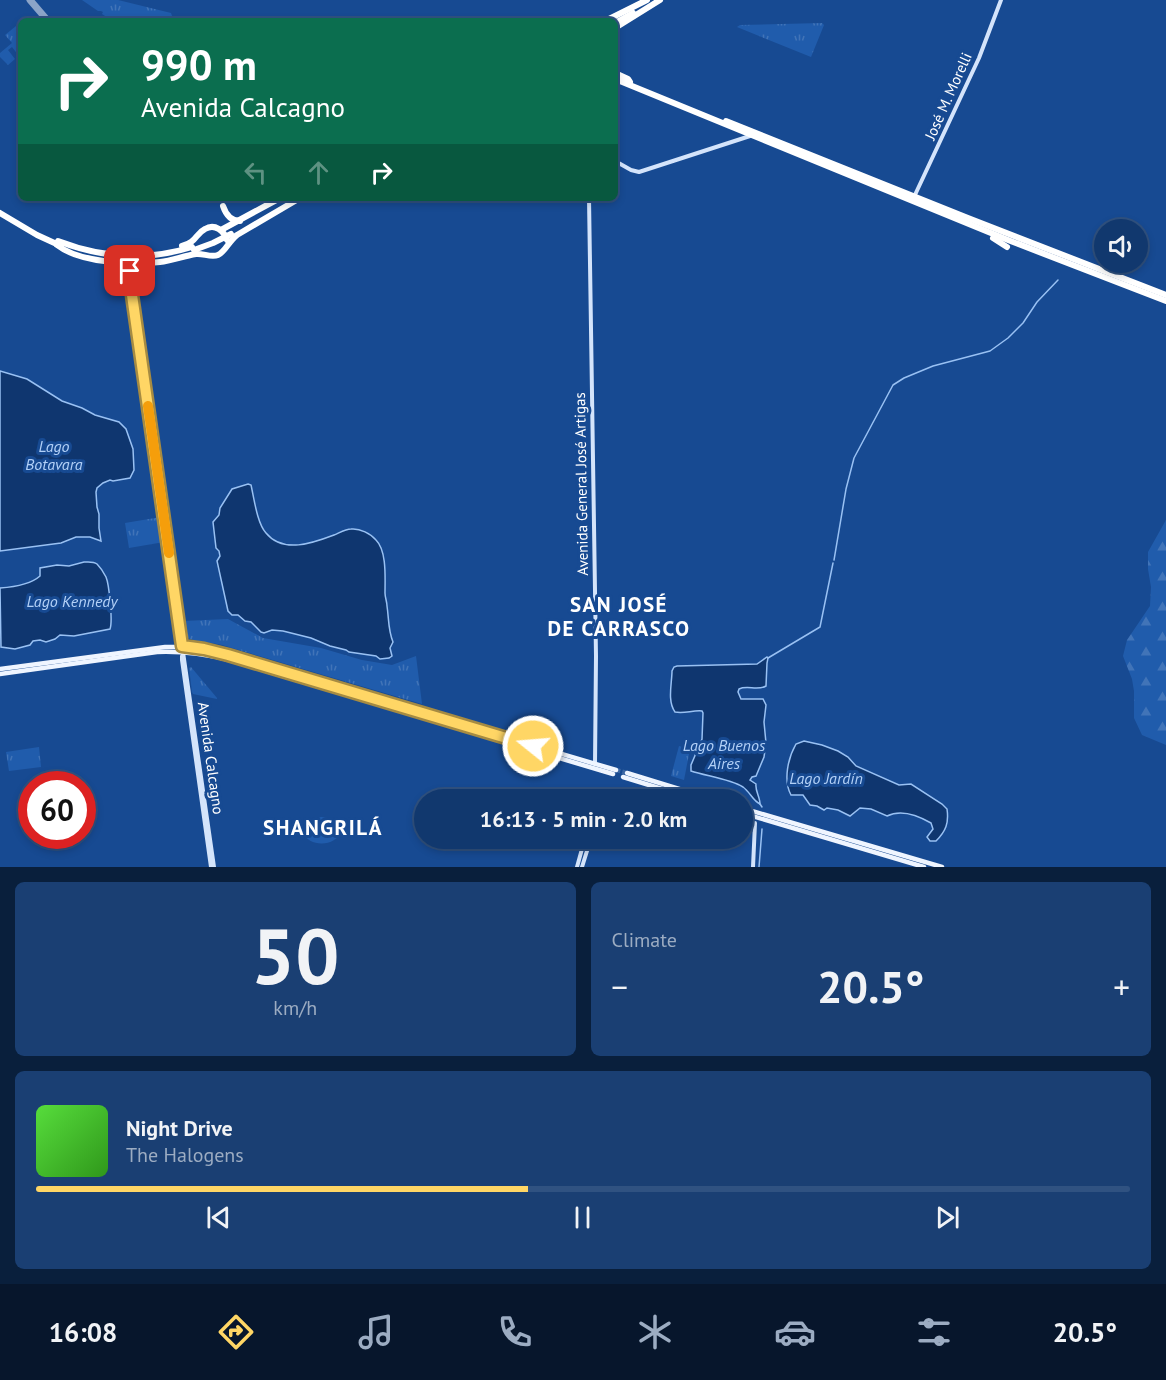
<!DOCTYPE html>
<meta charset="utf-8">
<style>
:root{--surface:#11386e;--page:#1a3f73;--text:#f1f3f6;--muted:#9cacc2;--line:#305281;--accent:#ffd665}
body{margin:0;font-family:"PT Sans",sans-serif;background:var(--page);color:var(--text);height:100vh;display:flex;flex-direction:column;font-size:22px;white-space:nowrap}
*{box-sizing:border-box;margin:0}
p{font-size:20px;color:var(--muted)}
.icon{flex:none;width:33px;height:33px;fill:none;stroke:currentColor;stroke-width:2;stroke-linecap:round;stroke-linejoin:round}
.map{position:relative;height:867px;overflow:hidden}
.side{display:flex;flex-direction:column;gap:15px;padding:15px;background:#091f3c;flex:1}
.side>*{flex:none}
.guide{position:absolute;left:18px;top:18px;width:600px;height:183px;border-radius:9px;box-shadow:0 3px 9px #0003,0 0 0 2px var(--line);background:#0b6e4f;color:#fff;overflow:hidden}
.buttons{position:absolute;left:1094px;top:219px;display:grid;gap:12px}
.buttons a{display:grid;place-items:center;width:54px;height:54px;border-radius:50%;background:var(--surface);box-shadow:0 3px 9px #0003,0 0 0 2px var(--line);font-size:30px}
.speed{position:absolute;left:18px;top:771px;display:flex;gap:12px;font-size:30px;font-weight:700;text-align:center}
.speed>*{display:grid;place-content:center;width:78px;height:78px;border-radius:50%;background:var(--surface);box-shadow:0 3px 9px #0003,0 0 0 2px var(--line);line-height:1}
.speed .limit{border:9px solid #d22;background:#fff;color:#111}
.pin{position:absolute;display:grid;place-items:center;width:51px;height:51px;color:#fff;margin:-26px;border-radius:12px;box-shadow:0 3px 9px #0006}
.me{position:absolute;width:66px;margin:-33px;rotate:287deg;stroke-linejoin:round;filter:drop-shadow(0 0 4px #0008)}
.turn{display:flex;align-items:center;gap:21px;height:126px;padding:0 24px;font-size:27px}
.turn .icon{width:78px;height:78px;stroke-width:2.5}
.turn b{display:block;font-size:42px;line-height:51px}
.lanes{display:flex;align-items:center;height:57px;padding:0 24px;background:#0003;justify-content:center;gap:30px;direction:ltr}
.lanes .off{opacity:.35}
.big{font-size:45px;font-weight:800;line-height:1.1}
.side .widget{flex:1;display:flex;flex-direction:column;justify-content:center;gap:9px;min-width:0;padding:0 21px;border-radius:9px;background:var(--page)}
.side .dial{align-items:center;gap:0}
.dial b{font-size:78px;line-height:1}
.song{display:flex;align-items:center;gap:18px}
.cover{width:72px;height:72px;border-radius:9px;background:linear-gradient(135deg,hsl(110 70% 55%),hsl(110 70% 35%))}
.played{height:6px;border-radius:3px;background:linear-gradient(90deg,var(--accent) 45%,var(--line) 45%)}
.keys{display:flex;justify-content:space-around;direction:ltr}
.heat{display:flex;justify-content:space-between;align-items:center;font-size:33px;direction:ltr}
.side .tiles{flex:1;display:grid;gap:15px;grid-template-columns:1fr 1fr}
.widget:last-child{grid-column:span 2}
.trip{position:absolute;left:414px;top:789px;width:339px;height:60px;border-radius:30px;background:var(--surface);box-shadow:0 3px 9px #0003,0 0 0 2px var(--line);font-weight:800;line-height:60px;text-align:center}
.tab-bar{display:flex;height:96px;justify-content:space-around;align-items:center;background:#07162c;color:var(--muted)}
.tab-bar .icon{width:42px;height:42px}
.tab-bar .selected{color:var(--accent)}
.tab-bar b{font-size:27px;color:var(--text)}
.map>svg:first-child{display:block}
.grass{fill:url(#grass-tufts)}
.forest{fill:url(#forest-firs)}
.water{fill:#0f366f;stroke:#99c1f3;stroke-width:1.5}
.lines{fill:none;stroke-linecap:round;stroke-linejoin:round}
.stream{stroke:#99c1f3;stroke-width:1.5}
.taxiway{stroke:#8ba4c8;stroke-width:7}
.primary-tunnel{stroke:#3a65a2;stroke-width:4.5;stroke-dasharray:4.5 2;stroke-linecap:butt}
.secondary{stroke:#d4e4fb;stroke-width:4}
.primary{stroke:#eff5ff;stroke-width:4.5}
.highway{stroke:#fff;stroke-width:6}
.highway-bridge{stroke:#fff;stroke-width:6}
.route-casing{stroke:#a68b42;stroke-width:15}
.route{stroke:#ffd665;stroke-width:10}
.slow{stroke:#f59e0b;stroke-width:10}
.labels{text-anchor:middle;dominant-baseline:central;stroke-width:6;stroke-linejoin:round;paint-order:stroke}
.street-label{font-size:15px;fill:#fff;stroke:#174a92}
.water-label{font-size:16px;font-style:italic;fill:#b2d0f7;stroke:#174a92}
.district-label{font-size:21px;font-weight:bold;letter-spacing:1.5px;fill:#fff;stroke:#174a92}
</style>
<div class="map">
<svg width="1166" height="867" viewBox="0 0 1166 867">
<defs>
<pattern id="grass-tufts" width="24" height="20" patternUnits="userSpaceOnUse" patternTransform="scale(1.5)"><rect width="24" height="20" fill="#205cac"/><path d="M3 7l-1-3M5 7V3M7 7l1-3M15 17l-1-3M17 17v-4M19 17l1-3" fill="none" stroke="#4174b8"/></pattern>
<pattern id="forest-firs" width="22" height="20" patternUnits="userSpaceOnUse" patternTransform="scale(1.5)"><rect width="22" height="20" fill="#205cac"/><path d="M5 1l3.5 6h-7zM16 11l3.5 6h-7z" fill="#4174b8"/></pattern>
</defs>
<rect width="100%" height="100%" fill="#174a92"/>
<!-- grass -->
<g class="grass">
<path d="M82 0H118L171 13 172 16 169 21H113L102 14 103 12 101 11H98Z"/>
<path d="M21 22V39L19 41 21 43V54L19 56 12 47 8 50 15 59 8 65 0 57V53L12 43 5 35Z"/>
<path d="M822 23 824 25 811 57 737 27 740 25Z"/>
<path d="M161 517 164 542 129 548 125 523Z"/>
<path d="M228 619 263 638 321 648 362 660 392 665 416 656 422 704 222 645C210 642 196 642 185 637L183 621Z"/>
<path d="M191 667 217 698V699L193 694 192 692 189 668Z"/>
<path d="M679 746 690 749 684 780 671 776Z"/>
<path d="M39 747 41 767 9 771 6 752Z"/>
<path d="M321 817C331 818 339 820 342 831 335 847 310 848 302 832L307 823Z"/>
</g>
<!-- forest -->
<path class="forest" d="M1166 520V745L1142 735 1134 718V691L1132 679 1123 656 1127 640 1150 606 1151 587 1148 569V552Z"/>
<!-- water -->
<g class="water">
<path d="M0 371 27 379 62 401 82 408 95 415 119 422 126 429 133 449 134 470 130 478 113 481 110 480 103 483 97 488 96 492 97 507 99 514V528L101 541 90 537H76L61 543 0 551Z"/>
<path d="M248 484 251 485C254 498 257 523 266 533 283 554 313 543 334 535 339 533 346 529 351 529 360 528 371 534 376 540 387 551 385 578 385 593 385 597 387 602 387 606 389 619 388 630 393 642L390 648 392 656 389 658 380 659 376 656 349 652 346 650 330 646 311 638 283 631 272 630 264 633 261 632 251 622 245 621 238 615H232L228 611 217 561 220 556 219 551 216 548 213 522 219 515 220 508 232 489Z"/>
<path d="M84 562C88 562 93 561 97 564 100 567 104 573 106 577 109 584 113 621 110 629L74 636 60 635 55 639 46 642 40 640 33 641 30 645 15 649 1 647 0 588C14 587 30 585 40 576V568L57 565 69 566Z"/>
<path d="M767 657 768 658 767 663 766 686C758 691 747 685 739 689L738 692 741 699H763L766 705 764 722 766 743 764 757 756 776 752 777 750 780 756 784C755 791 760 797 760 804 753 801 750 792 743 787 730 779 706 776 691 771V765L702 739 703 713 702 711C693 710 684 714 675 712 667 701 672 683 672 671L674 667 677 666 757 664Z"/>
<path d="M804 741 822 745 838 751 848 757 856 766 899 785 911 784 942 804 947 809C949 823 946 831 936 841H930L927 837 933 829 931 823C919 816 901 809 887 816L871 809 860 808 850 816 838 810 827 808 824 810 817 806 810 805 803 795H791C783 780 788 758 796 744Z"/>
</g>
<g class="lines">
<!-- stream -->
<g class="stream">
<path d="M834 560 846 489 854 458 893 385 904 378 933 366 990 351 1008 338 1023 323 1037 302 1058 280"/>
<path d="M768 658 820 627 833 563"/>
<path d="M760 804 762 807"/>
<path d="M759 867 762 829"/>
</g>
<!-- taxiway -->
<path class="taxiway" d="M30 0 48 21"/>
<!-- primary-tunnel -->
<path class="primary-tunnel" d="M616 770 627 773"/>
<!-- secondary -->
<g class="secondary">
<path d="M615 161 631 170 639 172 750 136"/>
<path d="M914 197 979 58 1001 0"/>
<path d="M589 198 596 656 595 764"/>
<path d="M128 271 214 867"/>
<path d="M182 656V660L211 867"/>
<path d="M650 800 654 787"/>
<path d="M577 867 585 838"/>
<path d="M582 867 591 838"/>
<path d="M753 867 755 823"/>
</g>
<!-- primary -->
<g class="primary">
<path d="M0 669 165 647H189L228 655 616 770"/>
<path d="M0 674 157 652C182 651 205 654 229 660L613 774"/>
<path d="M627 773 715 800"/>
<path d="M623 777 698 800"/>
<path d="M742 808 942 867"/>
<path d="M742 813 924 867"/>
</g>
<!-- highway -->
<g class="highway">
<path d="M605 21 647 0"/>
<path d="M615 23 633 13"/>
<path d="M615 28 660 0"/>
<path d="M615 73 628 79 630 82"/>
<path d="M615 79 1008 240 1166 301"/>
<path d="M726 121 968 218 1166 295"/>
<path d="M223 206C226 215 231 221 240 221"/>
<path d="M0 213 37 235 61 246"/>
<path d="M221 230 280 198"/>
<path d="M993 238 1007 247"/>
<path d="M58 241C102 258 147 261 192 247"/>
<path d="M57 245C80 263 131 265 160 262 172 261 183 256 196 254 203 253 211 258 218 255 225 252 229 241 237 235L300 198"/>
<path d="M182 246C197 242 195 234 205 229 215 223 224 231 227 240"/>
</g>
<!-- highway-bridge -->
<path class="highway-bridge" d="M194 250 213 243 231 234"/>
</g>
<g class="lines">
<defs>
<path id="route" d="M130 271 129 274 182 646 204 649 228 655 533 746"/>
</defs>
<!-- route casing -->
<use href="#route" class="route-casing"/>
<!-- route -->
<use href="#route" class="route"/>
<!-- slow -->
<path class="slow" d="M148 406 169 553"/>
</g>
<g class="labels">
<!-- street labels -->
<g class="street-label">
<text transform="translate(948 96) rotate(-66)">José M. Morelli</text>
<text transform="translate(581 484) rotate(-91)">Avenida General José Artigas</text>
<text transform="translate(211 758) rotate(82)">Avenida Calcagno</text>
</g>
<!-- water labels -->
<g class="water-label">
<text x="54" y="446">Lago<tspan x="54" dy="18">Botavara</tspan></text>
<text x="72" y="601">Lago Kennedy</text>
<text x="724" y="745">Lago Buenos<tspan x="724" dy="18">Aires</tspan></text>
<text x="826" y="778">Lago Jardín</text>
</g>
<!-- district labels -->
<g class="district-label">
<text x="619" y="604">SAN JOSÉ<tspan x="619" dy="24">DE CARRASCO</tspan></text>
<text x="323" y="827">SHANGRILÁ</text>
</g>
</g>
</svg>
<div class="buttons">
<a><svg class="icon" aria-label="sound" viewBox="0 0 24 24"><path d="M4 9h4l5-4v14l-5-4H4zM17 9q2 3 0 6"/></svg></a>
</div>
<div class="speed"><div class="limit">60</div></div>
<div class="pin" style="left:130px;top:271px;background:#d93025"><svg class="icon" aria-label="arrive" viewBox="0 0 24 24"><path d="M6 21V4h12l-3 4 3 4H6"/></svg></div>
<svg class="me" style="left:533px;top:746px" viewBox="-20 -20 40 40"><circle r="17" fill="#ffd665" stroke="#fff" stroke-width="3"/><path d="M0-11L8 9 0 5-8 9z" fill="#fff"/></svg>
<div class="trip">16:13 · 5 min · 2.0 km</div>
<div class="guide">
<div class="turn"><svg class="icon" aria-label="right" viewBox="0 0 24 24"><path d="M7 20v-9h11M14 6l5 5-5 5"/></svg><div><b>990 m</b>Avenida Calcagno</div></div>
<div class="lanes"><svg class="icon off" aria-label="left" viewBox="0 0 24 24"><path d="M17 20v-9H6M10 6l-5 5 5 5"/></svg><svg class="icon off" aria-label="ahead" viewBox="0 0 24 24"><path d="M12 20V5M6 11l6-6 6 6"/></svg><svg class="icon" aria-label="right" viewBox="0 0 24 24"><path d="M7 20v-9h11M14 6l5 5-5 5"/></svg></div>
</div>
</div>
<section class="side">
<div class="tiles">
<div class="widget dial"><b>50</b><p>km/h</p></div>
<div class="widget"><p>Climate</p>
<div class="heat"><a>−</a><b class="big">20.5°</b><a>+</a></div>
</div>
<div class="widget">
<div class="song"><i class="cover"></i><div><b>Night Drive</b><p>The Halogens</p></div></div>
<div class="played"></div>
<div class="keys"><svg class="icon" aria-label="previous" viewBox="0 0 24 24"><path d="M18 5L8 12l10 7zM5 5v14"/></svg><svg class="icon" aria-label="pause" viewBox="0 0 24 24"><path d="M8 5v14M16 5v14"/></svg><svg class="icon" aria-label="next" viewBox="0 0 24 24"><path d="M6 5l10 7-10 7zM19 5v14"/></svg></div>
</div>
</div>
</section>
<nav class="tab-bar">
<b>16:08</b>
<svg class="icon selected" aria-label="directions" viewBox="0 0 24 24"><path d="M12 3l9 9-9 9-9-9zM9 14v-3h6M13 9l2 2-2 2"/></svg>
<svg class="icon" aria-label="music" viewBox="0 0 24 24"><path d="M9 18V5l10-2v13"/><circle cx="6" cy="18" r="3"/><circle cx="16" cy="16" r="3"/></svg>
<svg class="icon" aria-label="phone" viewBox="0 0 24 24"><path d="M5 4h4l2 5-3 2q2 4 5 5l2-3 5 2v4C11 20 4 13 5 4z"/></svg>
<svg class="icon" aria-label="climate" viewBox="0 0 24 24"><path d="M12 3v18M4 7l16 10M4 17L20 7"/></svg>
<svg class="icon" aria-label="car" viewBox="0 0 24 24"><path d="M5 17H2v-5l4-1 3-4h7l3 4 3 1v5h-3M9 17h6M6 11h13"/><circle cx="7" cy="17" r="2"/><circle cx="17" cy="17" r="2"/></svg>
<svg class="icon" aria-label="filters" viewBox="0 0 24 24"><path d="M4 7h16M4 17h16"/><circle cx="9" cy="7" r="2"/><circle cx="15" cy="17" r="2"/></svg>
<b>20.5°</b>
</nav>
